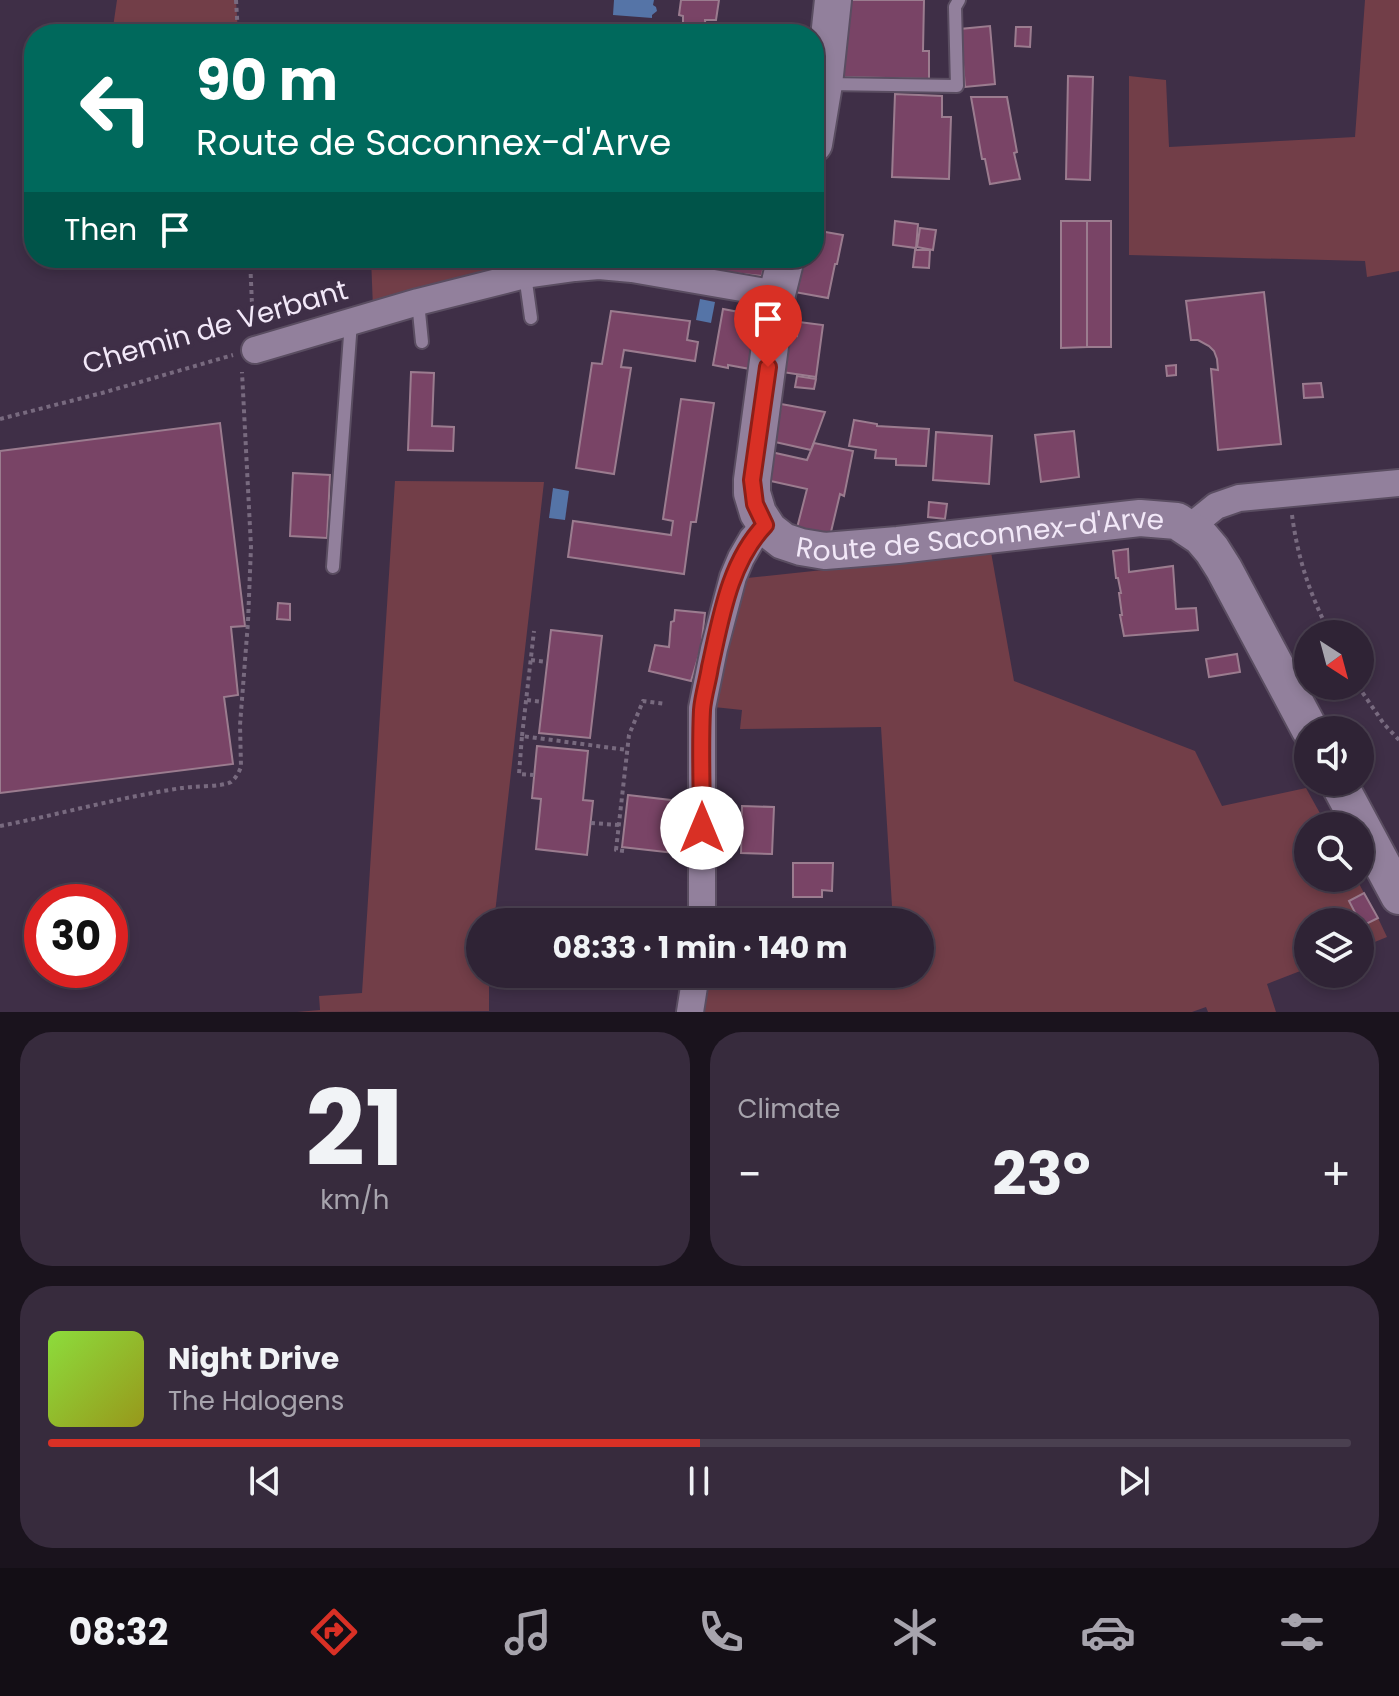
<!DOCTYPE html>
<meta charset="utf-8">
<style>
:root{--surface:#2f2335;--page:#372b3d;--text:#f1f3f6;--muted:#a7a4ad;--line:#4a4050;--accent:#d93025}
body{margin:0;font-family:Poppins,sans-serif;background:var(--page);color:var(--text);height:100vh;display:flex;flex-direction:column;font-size:30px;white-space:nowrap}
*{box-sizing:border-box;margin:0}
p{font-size:26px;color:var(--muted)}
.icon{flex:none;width:44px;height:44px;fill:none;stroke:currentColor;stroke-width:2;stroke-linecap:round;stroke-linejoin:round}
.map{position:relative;height:1012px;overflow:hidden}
.details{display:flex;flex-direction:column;gap:20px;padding:20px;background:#1a131d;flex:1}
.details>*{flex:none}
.guide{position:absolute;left:24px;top:24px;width:800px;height:244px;border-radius:32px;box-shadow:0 4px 12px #0003,0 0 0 2px var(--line);background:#00695c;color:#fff;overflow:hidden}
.needle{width:52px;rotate:144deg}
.buttons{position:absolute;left:1294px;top:620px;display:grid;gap:16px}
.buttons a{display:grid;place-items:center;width:80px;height:80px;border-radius:50%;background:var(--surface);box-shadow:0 4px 12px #0003,0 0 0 2px var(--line);font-size:40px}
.speed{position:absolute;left:24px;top:884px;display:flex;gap:16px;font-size:40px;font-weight:700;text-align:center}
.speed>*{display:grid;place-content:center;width:104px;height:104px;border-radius:50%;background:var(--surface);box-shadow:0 4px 12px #0003,0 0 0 2px var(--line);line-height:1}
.speed .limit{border:12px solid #d22;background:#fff;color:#111}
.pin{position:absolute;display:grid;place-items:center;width:68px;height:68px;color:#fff;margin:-82px -34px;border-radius:50% 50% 50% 0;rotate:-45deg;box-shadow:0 0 8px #0007}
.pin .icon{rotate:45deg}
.me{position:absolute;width:88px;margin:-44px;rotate:0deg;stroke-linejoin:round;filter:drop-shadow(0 0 6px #0008)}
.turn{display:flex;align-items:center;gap:28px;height:168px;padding:0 40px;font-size:36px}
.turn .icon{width:104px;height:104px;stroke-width:2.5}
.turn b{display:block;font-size:56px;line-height:68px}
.then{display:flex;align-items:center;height:76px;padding:0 40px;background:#0003;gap:16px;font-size:30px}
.big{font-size:60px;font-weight:700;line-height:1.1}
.details .widget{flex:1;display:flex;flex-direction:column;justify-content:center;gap:12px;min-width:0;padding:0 28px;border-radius:32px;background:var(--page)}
.details .dial{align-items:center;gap:0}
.dial b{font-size:104px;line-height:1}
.song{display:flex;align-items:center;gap:24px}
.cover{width:96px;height:96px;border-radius:12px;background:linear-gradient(135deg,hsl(90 70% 55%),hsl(60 70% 35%))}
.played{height:8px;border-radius:4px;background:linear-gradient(90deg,var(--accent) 50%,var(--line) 50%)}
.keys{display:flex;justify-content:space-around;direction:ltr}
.heat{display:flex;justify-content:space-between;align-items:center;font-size:44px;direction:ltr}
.details .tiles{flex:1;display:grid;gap:20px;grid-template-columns:1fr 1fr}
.widget:last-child{grid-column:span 2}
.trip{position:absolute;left:466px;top:908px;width:468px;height:80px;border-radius:40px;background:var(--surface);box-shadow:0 4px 12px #0003,0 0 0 2px var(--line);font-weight:700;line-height:80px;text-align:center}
.dock{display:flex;height:128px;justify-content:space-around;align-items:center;background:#130e15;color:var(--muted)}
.dock .icon{width:56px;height:56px}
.dock .selected{color:var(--accent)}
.dock b{font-size:36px;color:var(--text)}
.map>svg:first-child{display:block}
.green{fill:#723e48}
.water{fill:#5574a7}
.building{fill:#794466;stroke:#9b7c8f;stroke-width:2}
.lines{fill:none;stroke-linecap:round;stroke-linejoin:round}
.lane-casing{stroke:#5a4d61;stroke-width:16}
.street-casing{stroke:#5a4d61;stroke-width:30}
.secondary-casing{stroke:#5a4d61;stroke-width:40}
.path{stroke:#786a7f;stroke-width:4;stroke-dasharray:4 4;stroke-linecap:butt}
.lane{stroke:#92809c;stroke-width:12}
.street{stroke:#92809c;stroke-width:26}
.secondary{stroke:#92809c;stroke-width:36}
.route-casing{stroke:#8d1f18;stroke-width:20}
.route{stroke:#d93025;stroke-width:14}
.labels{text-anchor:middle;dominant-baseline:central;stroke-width:8;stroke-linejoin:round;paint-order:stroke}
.street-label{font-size:28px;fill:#f2e8f8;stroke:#3f2f47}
</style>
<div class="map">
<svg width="1399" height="1012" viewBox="0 0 1399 1012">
<rect width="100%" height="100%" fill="#3f2f47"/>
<!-- green -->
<g class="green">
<path d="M117 0H236L238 34H112Z"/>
<path d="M1365 0H1399V271L1367 277 1365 261 1129 255V76L1166 80 1169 147 1355 137Z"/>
<path d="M371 258H562L373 308Z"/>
<path d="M395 481 544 482 494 922H480V974H489V1011L297 1012 320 1010 319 996 362 993Z"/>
<path d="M991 552 1014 681 1195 751 1222 806 1306 788 1327 826H1308V878H1356L1364 893 1349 901 1362 926 1378 918 1387 937 1360 948V922H1308V968L1267 984 1276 1012H1208L1206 1007 1192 1012H703L710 974H920V922H893L881 727 740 729 742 710 714 707 726 648 747 578Z"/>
<path d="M744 916 817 922H736Z"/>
</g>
<!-- water -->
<g class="water">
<path d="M614 0H654L653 5 656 7 657 11 652 15V18L613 15Z"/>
<path d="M700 299 715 302 711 323 696 320Z"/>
<path d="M553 488 569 491 565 520 549 518Z"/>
</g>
<!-- building -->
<g class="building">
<path d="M681 0H719L716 20H705L706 34H683V16L679 15Z"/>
<path d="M844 0H924L923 51H929V79L843 77Z"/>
<path d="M990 26 995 84 965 87 960 29Z"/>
<path d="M1016 27H1031L1030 47 1015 46Z"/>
<path d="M1068 76 1093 77 1090 180 1066 179Z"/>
<path d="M895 94 942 96V117H951L949 179 892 177Z"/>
<path d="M971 97H1007L1017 152 1014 153 1020 179 990 184 985 159H982Z"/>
<path d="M895 221 918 224 916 248 893 245Z"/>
<path d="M1061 221H1087V347L1061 348Z"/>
<rect x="1087" y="221" width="24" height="126"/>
<path d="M920 228 936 230 933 250 917 247Z"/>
<path d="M814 230 843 235 837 264H835L828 298 789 291 795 258H814Z"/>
<path d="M915 250H930L929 268 913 267Z"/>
<path d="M684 258H765L762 276 683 268Z"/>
<path d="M1264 292 1281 444 1218 450 1211 369 1218 370 1217 359 1214 351 1209 346 1198 340H1191L1186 301Z"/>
<path d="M740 307 761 311 750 369 728 365V368L713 365 723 309 739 312Z"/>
<path d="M611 311 690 321 687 340 698 342 695 361 624 350 621 367 631 368 614 474 576 468 592 363 602 364Z"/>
<path d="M799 322 823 325 816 377 782 372 787 334 797 336Z"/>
<path d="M1176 365V375L1167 376 1166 366Z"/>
<path d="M411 372 434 373 432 426 454 427 453 451 408 450Z"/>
<path d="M797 376 816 379 814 389 795 387Z"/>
<path d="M1321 383 1323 397 1304 398 1303 384Z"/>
<path d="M681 399 714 403 696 522H691L684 574 568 557 573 521 671 535 673 521 663 519Z"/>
<path d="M781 404 825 412 811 450 775 442Z"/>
<path d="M854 420 877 424V426L929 429 926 466 896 465V459L875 458 876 450 849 446Z"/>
<path d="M220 423 245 626 231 627 238 695 224 697 233 764 0 793V451Z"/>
<path d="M1074 431 1079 477 1041 482 1035 435Z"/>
<path d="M936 432 992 436 989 484 933 480Z"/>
<path d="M814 443 853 451 844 496 840 494 830 536 797 528 807 489 766 480 771 452 807 460Z"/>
<path d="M293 473 330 475 327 538 290 536Z"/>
<path d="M929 502 947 504 945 519 928 517Z"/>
<path d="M1128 549 1129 572 1173 566 1176 609 1196 608 1198 630 1124 636 1120 615H1122L1119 593H1121L1118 578H1116L1113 551Z"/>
<path d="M278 603 290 604V620L277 619Z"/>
<path d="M675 610 705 613 701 648 691 681 649 671 655 645 669 647 671 622 674 621Z"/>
<path d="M551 630 602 636 590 738 539 733Z"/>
<path d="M1237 654 1240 672 1209 677 1206 659Z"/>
<path d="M537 746 588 751 583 800 593 801 587 855 536 849 541 799 532 798Z"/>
<path d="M628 795 679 801 674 853 622 847Z"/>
<path d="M742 806 774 807 772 854 741 853Z"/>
<path d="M793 863H833L832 891 822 890V897H793Z"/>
<path d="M1364 893 1378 918 1362 926 1349 901Z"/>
</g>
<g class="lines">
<defs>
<g id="lane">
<path d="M827 84 957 86 955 7 959 0"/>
<path d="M525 275 531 318"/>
<path d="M418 302 422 342"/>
<path d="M333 567 351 322"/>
</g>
<g id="street">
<path d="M255 350 418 302 525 275 575 268 599 266 632 269 777 294"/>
<path d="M1189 528 1216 506 1239 498 1399 483"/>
<path d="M702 922V708L714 649 733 577 741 558 752 539 765 525"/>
<path d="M690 1012 696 974"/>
</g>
<g id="secondary">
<path d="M814 144 824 84 833 0"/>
<path id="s1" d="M786 258 777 294 752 480V493L758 513 769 530 783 541 801 547 825 551 898 545 1140 518 1177 521 1201 537 1212 550 1224 569 1310 730"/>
<path d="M1338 782 1399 896"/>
</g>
</defs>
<!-- lane casing -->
<use href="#lane" class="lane-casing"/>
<!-- street casing -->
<use href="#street" class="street-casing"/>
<!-- secondary casing -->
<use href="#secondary" class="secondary-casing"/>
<!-- path -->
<g class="path">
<path d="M236 0 238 34"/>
<path d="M250 258 253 328"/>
<path d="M0 419 102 393 233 355"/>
<path d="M1292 515C1298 560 1310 594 1330 634"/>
<path d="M531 660 547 662"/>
<path d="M1358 686 1384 724 1399 740"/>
<path d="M527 700 543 702"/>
<path d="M522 736 534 631"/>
<path d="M534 775 519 774 522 736 627 750"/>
<path d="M591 823 619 825"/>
<path d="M0 826C61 814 121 797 182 788 194 786 222 787 231 782 236 778 239 772 241 767L240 725 248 622 251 547 242 372"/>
<path d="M624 851 616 850 629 735 643 701 666 704"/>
</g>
<!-- lane -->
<use href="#lane" class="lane"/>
<!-- street -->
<use href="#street" class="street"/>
<!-- secondary -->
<use href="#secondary" class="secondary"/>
</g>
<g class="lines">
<defs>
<path id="route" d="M702 828C702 789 700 749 702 710 703 696 708 681 710 667 721 618 729 563 765 525L755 504 752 480 768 367"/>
</defs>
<!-- route casing -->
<use href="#route" class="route-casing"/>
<!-- route -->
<use href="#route" class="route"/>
</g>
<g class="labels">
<!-- street labels -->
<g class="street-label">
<text transform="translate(215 327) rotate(-16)">Chemin de Verbant</text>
<text stroke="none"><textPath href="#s1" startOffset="496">Route de Saconnex-d'Arve</textPath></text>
</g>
</g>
</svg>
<div class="buttons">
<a><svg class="needle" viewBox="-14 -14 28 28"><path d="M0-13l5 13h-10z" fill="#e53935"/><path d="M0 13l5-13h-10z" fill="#a7a4ad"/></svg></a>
<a><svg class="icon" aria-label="sound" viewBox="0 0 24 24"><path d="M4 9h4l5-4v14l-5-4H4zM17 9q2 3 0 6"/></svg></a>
<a><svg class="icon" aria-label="search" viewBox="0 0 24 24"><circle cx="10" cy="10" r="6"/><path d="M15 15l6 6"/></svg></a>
<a><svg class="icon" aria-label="layers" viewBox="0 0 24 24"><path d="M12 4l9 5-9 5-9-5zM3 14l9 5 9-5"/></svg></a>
</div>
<div class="speed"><div class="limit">30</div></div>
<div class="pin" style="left:768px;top:367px;background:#d93025"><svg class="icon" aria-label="arrive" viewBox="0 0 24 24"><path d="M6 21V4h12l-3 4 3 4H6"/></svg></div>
<svg class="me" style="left:702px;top:828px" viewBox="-20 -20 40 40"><circle r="19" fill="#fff"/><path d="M0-13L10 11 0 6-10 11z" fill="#d93025"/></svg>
<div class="trip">08:33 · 1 min · 140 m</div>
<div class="guide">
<div class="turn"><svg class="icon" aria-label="left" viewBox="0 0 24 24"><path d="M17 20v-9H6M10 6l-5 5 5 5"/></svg><div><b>90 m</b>Route de Saconnex-d'Arve</div></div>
<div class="then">Then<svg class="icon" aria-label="arrive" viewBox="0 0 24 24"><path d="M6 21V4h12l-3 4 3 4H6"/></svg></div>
</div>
</div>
<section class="details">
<div class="tiles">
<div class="widget dial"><b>21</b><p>km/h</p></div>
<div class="widget"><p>Climate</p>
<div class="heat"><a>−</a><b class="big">23°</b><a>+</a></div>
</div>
<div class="widget">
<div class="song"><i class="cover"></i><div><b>Night Drive</b><p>The Halogens</p></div></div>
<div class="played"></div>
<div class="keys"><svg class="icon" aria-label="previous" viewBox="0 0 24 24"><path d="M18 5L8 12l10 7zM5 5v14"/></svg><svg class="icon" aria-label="pause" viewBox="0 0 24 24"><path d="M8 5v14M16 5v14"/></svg><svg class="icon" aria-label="next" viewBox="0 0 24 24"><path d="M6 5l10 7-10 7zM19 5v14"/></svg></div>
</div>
</div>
</section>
<nav class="dock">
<b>08:32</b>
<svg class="icon selected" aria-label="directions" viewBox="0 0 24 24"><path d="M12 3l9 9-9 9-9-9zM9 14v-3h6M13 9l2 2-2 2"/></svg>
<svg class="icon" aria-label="music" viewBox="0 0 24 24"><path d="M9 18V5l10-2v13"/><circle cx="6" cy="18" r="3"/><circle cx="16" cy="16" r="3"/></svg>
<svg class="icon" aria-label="phone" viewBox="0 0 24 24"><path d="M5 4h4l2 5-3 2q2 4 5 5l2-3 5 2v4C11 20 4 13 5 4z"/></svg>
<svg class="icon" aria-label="climate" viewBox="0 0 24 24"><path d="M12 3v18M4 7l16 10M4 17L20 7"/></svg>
<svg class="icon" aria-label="car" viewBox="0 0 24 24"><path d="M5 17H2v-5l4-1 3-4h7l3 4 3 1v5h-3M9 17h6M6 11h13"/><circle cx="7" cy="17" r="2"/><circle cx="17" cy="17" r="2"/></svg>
<svg class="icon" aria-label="filters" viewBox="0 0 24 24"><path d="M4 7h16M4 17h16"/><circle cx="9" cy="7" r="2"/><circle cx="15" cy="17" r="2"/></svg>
</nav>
